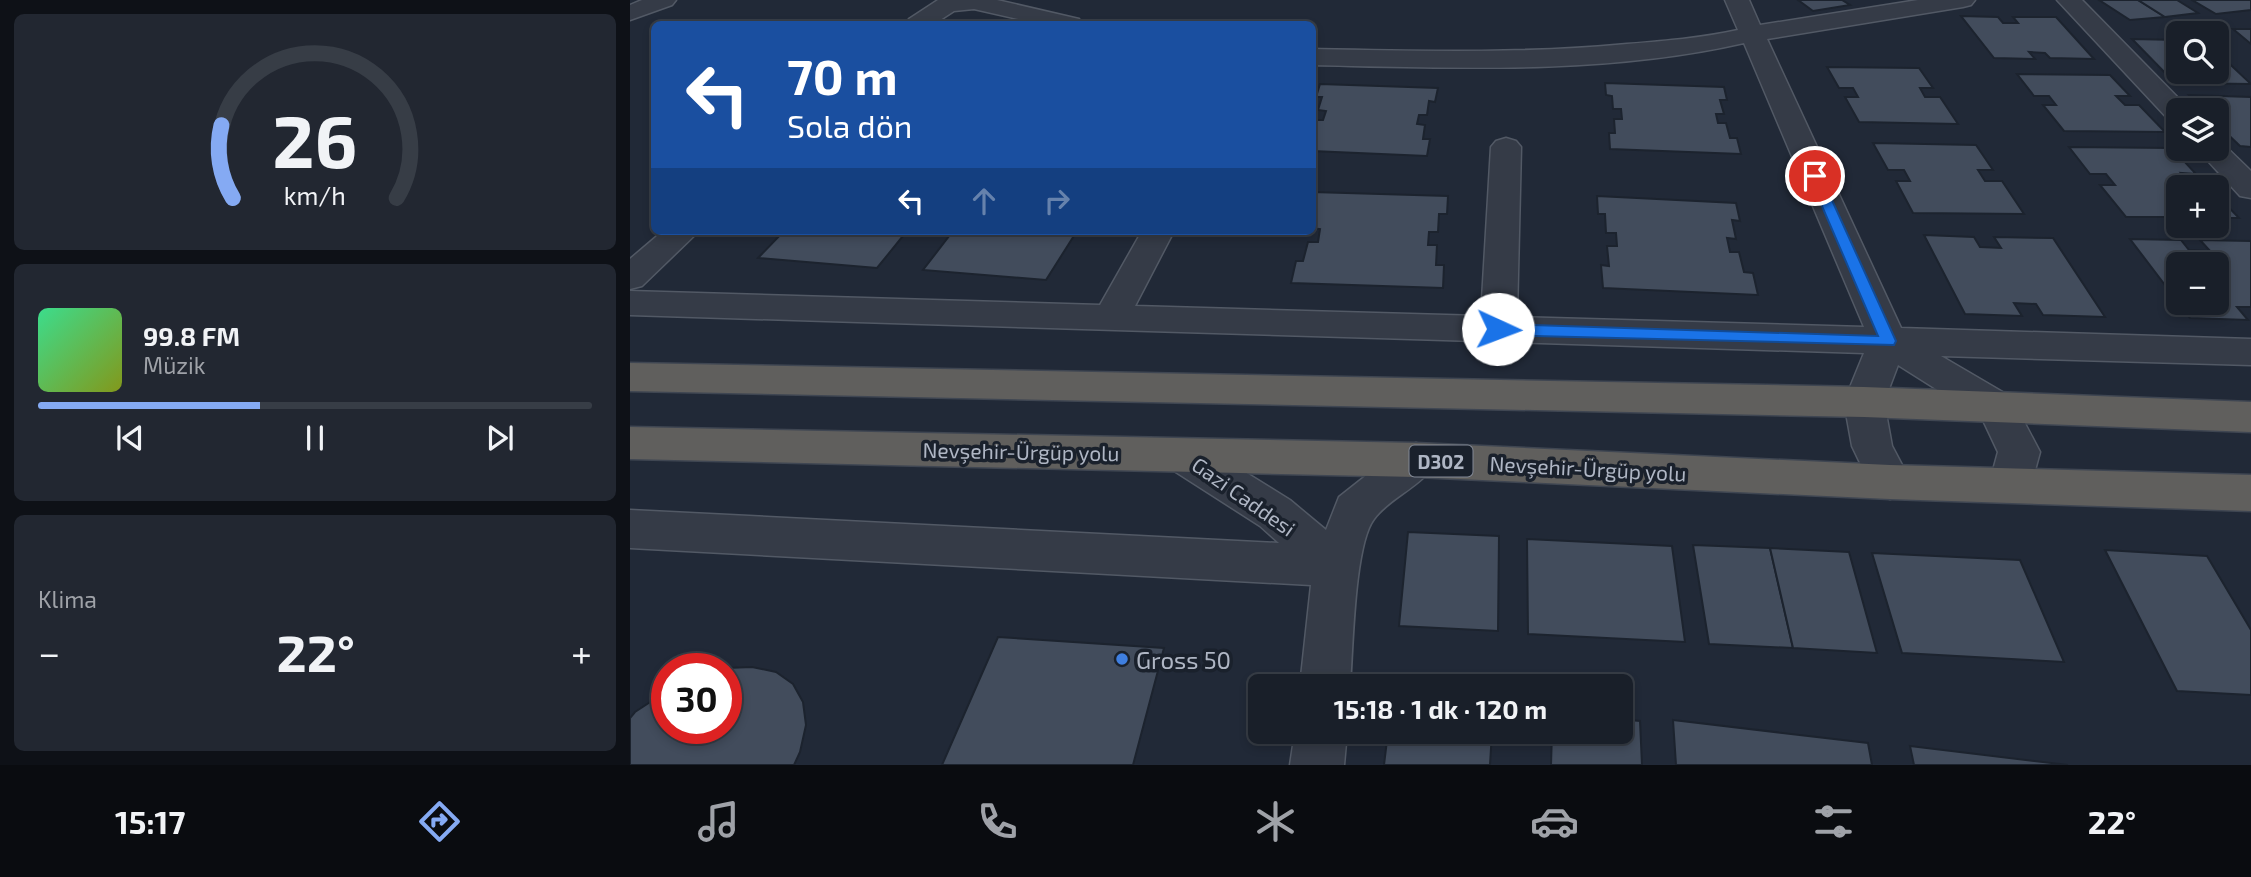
<!DOCTYPE html>
<html lang="tr">
<meta charset="utf-8">
<style>
:root{--surface:#191f29;--page:#222731;--text:#f1f3f6;--muted:#9fa2a8;--line:#373d46;--accent:#85aaf3}
body{margin:0;font-family:"Exo 2",sans-serif;background:var(--page);color:var(--text);height:100vh;display:flex;flex-direction:column;font-size:26px;white-space:nowrap}
*{box-sizing:border-box;margin:0}
p{font-size:23px;color:var(--muted)}
.icon{flex:none;width:38px;height:38px;fill:none;stroke:currentColor;stroke-width:2;stroke-linecap:round;stroke-linejoin:round}
.map{position:relative;flex:1;overflow:hidden}
.drawer{display:flex;flex-direction:column;gap:14px;padding:14px;background:#0e1117;width:630px}
.drawer>*{flex:none}
.top-card{position:absolute;left:21px;top:21px;width:665px;height:214px;border-radius:10px;box-shadow:0 4px 10px #0003,0 0 0 2px var(--line);background:#1a4fa0;color:#fff;overflow:hidden}
.buttons{position:absolute;left:1536px;top:21px;display:grid;gap:14px}
.buttons a{display:grid;place-items:center;width:63px;height:63px;border-radius:10px;background:var(--surface);box-shadow:0 4px 10px #0003,0 0 0 2px var(--line);font-size:35px}
.speed{position:absolute;left:21px;top:653px;display:flex;gap:14px;font-size:35px;font-weight:700;text-align:center}
.speed>*{display:grid;place-content:center;width:91px;height:91px;border-radius:50%;background:var(--surface);box-shadow:0 4px 10px #0003,0 0 0 2px var(--line);line-height:1}
.speed .limit{border:10px solid #d22;background:#fff;color:#111}
.pin{position:absolute;display:grid;place-items:center;width:60px;height:60px;color:#fff;margin:-30px;border:4px solid #fff;border-radius:50%;box-shadow:0 2px 7px #0007}
.me{position:absolute;width:77px;margin:-38px;rotate:92deg;stroke-linejoin:round;filter:drop-shadow(0 0 5px #0008)}
.turn{display:flex;align-items:center;gap:24px;height:147px;padding:0 21px;font-size:32px}
.turn .icon{width:91px;height:91px;stroke-width:2.5}
.turn b{display:block;font-size:49px;line-height:60px}
.lanes{display:flex;align-items:center;height:66px;padding:0 21px;background:#0003;justify-content:center;gap:35px;direction:ltr}
.lanes .off{opacity:.35}
.big{font-size:52px;font-weight:700;line-height:1.1}
.drawer .tile{flex:1;display:flex;flex-direction:column;justify-content:center;gap:10px;min-width:0;padding:0 24px;border-radius:10px;background:var(--page)}
.drawer .dial{align-items:center;gap:0}
.dial svg{height:182px;overflow:visible;fill:none;stroke:var(--line);stroke-width:7;stroke-linecap:round;text-anchor:middle}
.dial text{fill:var(--text);stroke:none}
.song{display:flex;align-items:center;gap:21px}
.cover{width:84px;height:84px;border-radius:10px;background:linear-gradient(135deg,hsl(150 70% 55%),hsl(70 70% 35%))}
.played{height:7px;border-radius:4px;background:linear-gradient(90deg,var(--accent) 40%,var(--line) 40%)}
.keys{display:flex;justify-content:space-around;direction:ltr}
.heat{display:flex;justify-content:space-between;align-items:center;font-size:38px;direction:ltr}
.trip{position:absolute;left:618px;top:674px;width:385px;height:70px;border-radius:10px;background:var(--surface);box-shadow:0 4px 10px #0003,0 0 0 2px var(--line);font-weight:700;line-height:70px;text-align:center}
.tab-bar{display:flex;height:112px;justify-content:space-around;align-items:center;background:#0a0c10;color:var(--muted)}
.tab-bar .icon{width:49px;height:49px}
.tab-bar .current{color:var(--accent)}
.tab-bar b{font-size:32px;color:var(--text)}
main{display:flex;flex:1;min-height:0}
.map>svg:first-child{display:block}
.building{fill:#424c5c;stroke:#1c232e;stroke-width:2;fill-rule:evenodd}
.lines{fill:none;stroke-linecap:round;stroke-linejoin:round}
.minor-casing{stroke:#525965;stroke-width:3}
.trunk-casing{stroke:#3f4652;stroke-width:3}
.minor{fill:#353b47;fill-rule:evenodd}
.trunk{fill:#605f5d;fill-rule:evenodd}
.route{fill:#1a73e8;stroke:#114b97;stroke-width:2}
.shop-dot{fill:#3f7fe0;stroke:#1a212c;stroke-width:2.5}
.labels{text-anchor:middle;dominant-baseline:central;stroke-width:7;stroke-linejoin:round;paint-order:stroke}
.shield{fill:#1a212c;stroke:#828996;stroke-width:2}
.shield-label{font-size:19px;font-weight:bold;fill:#afb6c4}
.street-label{font-size:21px;fill:#afb6c4;stroke:#1a212c}
.near-poi-label{font-size:24px;fill:#afb6c4;stroke:#1a212c;text-anchor:start}
</style>
<main>
<section class="drawer">
<div class="tile dial"><svg viewBox="0 0 100 80">
<path d="M14 69A42 42 0 1 1 86 69"/>
<path d="M14 69A42 42 0 0 1 9 37" stroke="#85aaf3"/>
<text x="50" y="56" font-size="32" font-weight="700">26</text>
<text x="50" y="72" font-size="11">km/h</text>
</svg></div>
<div class="tile">
<div class="song"><i class="cover"></i><div><b>99.8 FM</b><p>Müzik</p></div></div>
<div class="played"></div>
<div class="keys"><svg class="icon" aria-label="previous" viewBox="0 0 24 24"><path d="M18 5L8 12l10 7zM5 5v14"/></svg><svg class="icon" aria-label="pause" viewBox="0 0 24 24"><path d="M8 5v14M16 5v14"/></svg><svg class="icon" aria-label="next" viewBox="0 0 24 24"><path d="M6 5l10 7-10 7zM19 5v14"/></svg></div>
</div>
<div class="tile"><p>Klima</p>
<div class="heat"><a>−</a><b class="big">22°</b><a>+</a></div>
</div>
</section>
<div class="map">
<svg width="1621" height="765" viewBox="0 0 1621 765">
<rect width="100%" height="100%" fill="#212937"/>
<!-- building -->
<g class="building">
<path d="M1168 0H1212L1220 5 1183 11Z"/>
<path d="M1469 0H1508L1535 17 1500 20Z"/>
<path d="M1508 0H1547L1568 13 1535 17Z"/>
<path d="M1562 0H1621V10L1586 14Z"/>
<path d="M1331 16 1368 17 1373 23H1388L1383 17H1426L1464 59 1420 58 1415 53 1399 52 1405 59 1364 58Z"/>
<path d="M1603 29H1621V44Z"/>
<path d="M1502 39 1549 40V72H1587V52L1621 84 1545 83Z"/>
<path d="M1197 67 1289 68 1303 88H1290L1295 97H1310L1328 124 1229 122 1215 97H1228L1223 88H1209Z"/>
<path d="M1387 74 1480 75 1500 96H1486L1495 105H1509L1535 132 1434 131 1413 105H1426L1419 96H1404Z"/>
<path d="M975 83 1094 87 1097 100H1090L1094 114H1086L1088 123H1096L1100 138H1107L1111 154 980 149 979 133H985L984 119H992L991 109H983L982 96 976 95Z"/>
<path d="M690 84 808 88 805 102 799 101 797 115H789L787 124 795 125 793 139H800L797 156 682 151 685 120H693L696 111 688 110 692 97H686Z"/>
<path d="M1559 95 1621 97V147L1610 146 1587 124V110H1574Z"/>
<path d="M1243 143 1346 145 1363 170H1348L1355 181H1372L1394 214 1283 213 1266 181H1280L1274 170H1258Z"/>
<path d="M1439 147 1542 148 1566 174 1551 173 1561 184 1577 185 1580 187H1549V217H1496L1470 185H1485L1476 174H1460Z"/>
<path d="M682 192 818 196 817 214H809L808 232H799L798 245H807L806 265H814L813 288 661 283 666 261H673L678 242H688L690 229 682 228 685 210H682Z"/>
<path d="M1587 195 1609 218H1587Z"/>
<path d="M967 196 1106 203 1110 221 1102 220 1106 239 1097 238 1100 252H1109L1114 272 1123 273 1128 295 973 288 971 265 979 266 977 246H987L986 233H976L975 214H968Z"/>
<path d="M154 231H277L247 268 128 258Z"/>
<path d="M323 231H447L416 280 293 270Z"/>
<path d="M1294 235 1344 237 1350 247 1371 248 1364 237 1423 238 1475 317 1413 315 1406 304 1384 303 1392 316 1335 314Z"/>
<path d="M1500 239 1551 240 1559 250 1580 251 1570 240 1621 241V307H1607L1618 320 1560 318ZM1549 264H1587V303H1549Z"/>
<path d="M778 532 869 536 868 631 769 626Z"/>
<path d="M897 539 1042 546 1055 642 898 634Z"/>
<path d="M1063 545 1140 548 1163 648 1079 644Z"/>
<path d="M1140 548 1219 552 1247 653 1163 648Z"/>
<path d="M1475 550 1577 556 1621 630V695L1547 691Z"/>
<path d="M1242 553 1390 560 1434 662 1272 653Z"/>
<path d="M368 637 534 648 503 765H312Z"/>
<path d="M122 667 146 672 163 684 173 702 176 725 170 752 164 765H0V718L5 712 37 691V728H96V668Z"/>
<path d="M990 719 1010 721 1012 765H921L922 732H990Z"/>
<path d="M1043 720 1238 743 1242 765H1046Z"/>
<path d="M758 732H862L860 765H754Z"/>
<path d="M1280 746 1438 765H1284Z"/>
</g>
<g class="lines">
<defs>
<g id="minor">
<path d="M12 0H46L42 5 0 20V5Z"/>
<path d="M308 0H367L449 19 452 24H410L344 9 324 11 304 24H276L279 19Z"/>
<path d="M1095 0H1119L1130 25 1288 0H1345L1341 5 1333 7 1137 39 1271 328 1621 339V365L1311 356 1381 397 1410 452 1401 485 1395 497 1380 502 1365 497 1359 485 1368 452 1352 418 1268 365 1254 402 1262 446 1281 482 1275 494 1260 499 1245 494 1222 446 1214 402 1234 353 0 315V291L470 305 512 231H544L505 306 851 316 861 147 866 141 876 138 886 141 891 147 887 317 1234 327 1114 43C974 75 825 68 682 65V49C788 51 892 54 997 44 1034 41 1071 38 1108 30Z"/>
<path d="M1427 0H1452L1560 110H1549V122L1539 120Z"/>
<path d="M1587 141 1592 143 1621 171V198L1610 196 1567 149H1587Z"/>
<path d="M33 231H69L12 286 0 289V259Z"/>
<path d="M553 439 568 443 660 500 696 530 709 497 771 448 786 443 801 448 807 460C793 487 761 496 744 519 724 545 723 651 720 686H670L681 585 0 548V510L649 543 630 526 538 467 532 455 538 443Z"/>
<path d="M665 732H717L714 765H660Z"/>
</g>
<g id="trunk">
<path d="M0 363 1234 387 1621 402V432L1234 417 0 391Z"/>
<path d="M0 427 786 443 1260 465 1621 475V511L1260 499 786 477 0 459Z"/>
</g>
</defs>
<!-- minor casing -->
<use href="#minor" class="minor-casing"/>
<!-- trunk casing -->
<use href="#trunk" class="trunk-casing"/>
<!-- minor -->
<use href="#minor" class="minor"/>
<!-- trunk -->
<use href="#trunk" class="trunk"/>
</g>
<!-- route -->
<path class="route" d="M1185 172 1191 176 1266 341 1264 345 868 335 861 329 868 324 1248 336 1179 176Z"/>
<!-- markers -->
<circle class="shop-dot" cx="492" cy="659" r="7"/>
<g class="labels">
<!-- shield labels -->
<rect class="shield" x="779.5" y="445.5" width="63" height="31" rx="5"/>
<g class="shield-label">
<text x="811" y="461">D302</text>
</g>
<!-- street labels -->
<g class="street-label">
<text transform="translate(391 451) rotate(1)">Nevşehir-Ürgüp yolu</text>
<text transform="translate(958 468) rotate(3)">Nevşehir-Ürgüp yolu</text>
<text transform="translate(614 496) rotate(35)">Gazi Caddesi</text>
</g>
<!-- near-poi labels -->
<g class="near-poi-label">
<text x="506" y="659">Gross 50</text>
</g>
</g>
</svg>
<div class="buttons">
<a><svg class="icon" aria-label="search" viewBox="0 0 24 24"><circle cx="10" cy="10" r="6"/><path d="M15 15l6 6"/></svg></a>
<a><svg class="icon" aria-label="layers" viewBox="0 0 24 24"><path d="M12 4l9 5-9 5-9-5zM3 14l9 5 9-5"/></svg></a>
<a>+</a>
<a>−</a>
</div>
<div class="speed"><div class="limit">30</div></div>
<div class="pin" style="left:1185px;top:176px;background:#d93025"><svg class="icon" aria-label="arrive" viewBox="0 0 24 24"><path d="M6 21V4h12l-3 4 3 4H6"/></svg></div>
<svg class="me" style="left:868px;top:329px" viewBox="-20 -20 40 40"><circle r="19" fill="#fff"/><path d="M0-13L10 11 0 6-10 11z" fill="#1a73e8"/></svg>
<div class="trip">15:18 · 1 dk · 120 m</div>
<div class="top-card">
<div class="turn"><svg class="icon" aria-label="left" viewBox="0 0 24 24"><path d="M17 20v-9H6M10 6l-5 5 5 5"/></svg><div><b>70 m</b>Sola dön</div></div>
<div class="lanes"><svg class="icon" aria-label="left" viewBox="0 0 24 24"><path d="M17 20v-9H6M10 6l-5 5 5 5"/></svg><svg class="icon off" aria-label="ahead" viewBox="0 0 24 24"><path d="M12 20V5M6 11l6-6 6 6"/></svg><svg class="icon off" aria-label="right" viewBox="0 0 24 24"><path d="M7 20v-9h11M14 6l5 5-5 5"/></svg></div>
</div>
</div>
</main>
<nav class="tab-bar">
<b>15:17</b>
<svg class="icon current" aria-label="directions" viewBox="0 0 24 24"><path d="M12 3l9 9-9 9-9-9zM9 14v-3h6M13 9l2 2-2 2"/></svg>
<svg class="icon" aria-label="music" viewBox="0 0 24 24"><path d="M9 18V5l10-2v13"/><circle cx="6" cy="18" r="3"/><circle cx="16" cy="16" r="3"/></svg>
<svg class="icon" aria-label="phone" viewBox="0 0 24 24"><path d="M5 4h4l2 5-3 2q2 4 5 5l2-3 5 2v4C11 20 4 13 5 4z"/></svg>
<svg class="icon" aria-label="climate" viewBox="0 0 24 24"><path d="M12 3v18M4 7l16 10M4 17L20 7"/></svg>
<svg class="icon" aria-label="car" viewBox="0 0 24 24"><path d="M5 17H2v-5l4-1 3-4h7l3 4 3 1v5h-3M9 17h6M6 11h13"/><circle cx="7" cy="17" r="2"/><circle cx="17" cy="17" r="2"/></svg>
<svg class="icon" aria-label="filters" viewBox="0 0 24 24"><path d="M4 7h16M4 17h16"/><circle cx="9" cy="7" r="2"/><circle cx="15" cy="17" r="2"/></svg>
<b>22°</b>
</nav>
